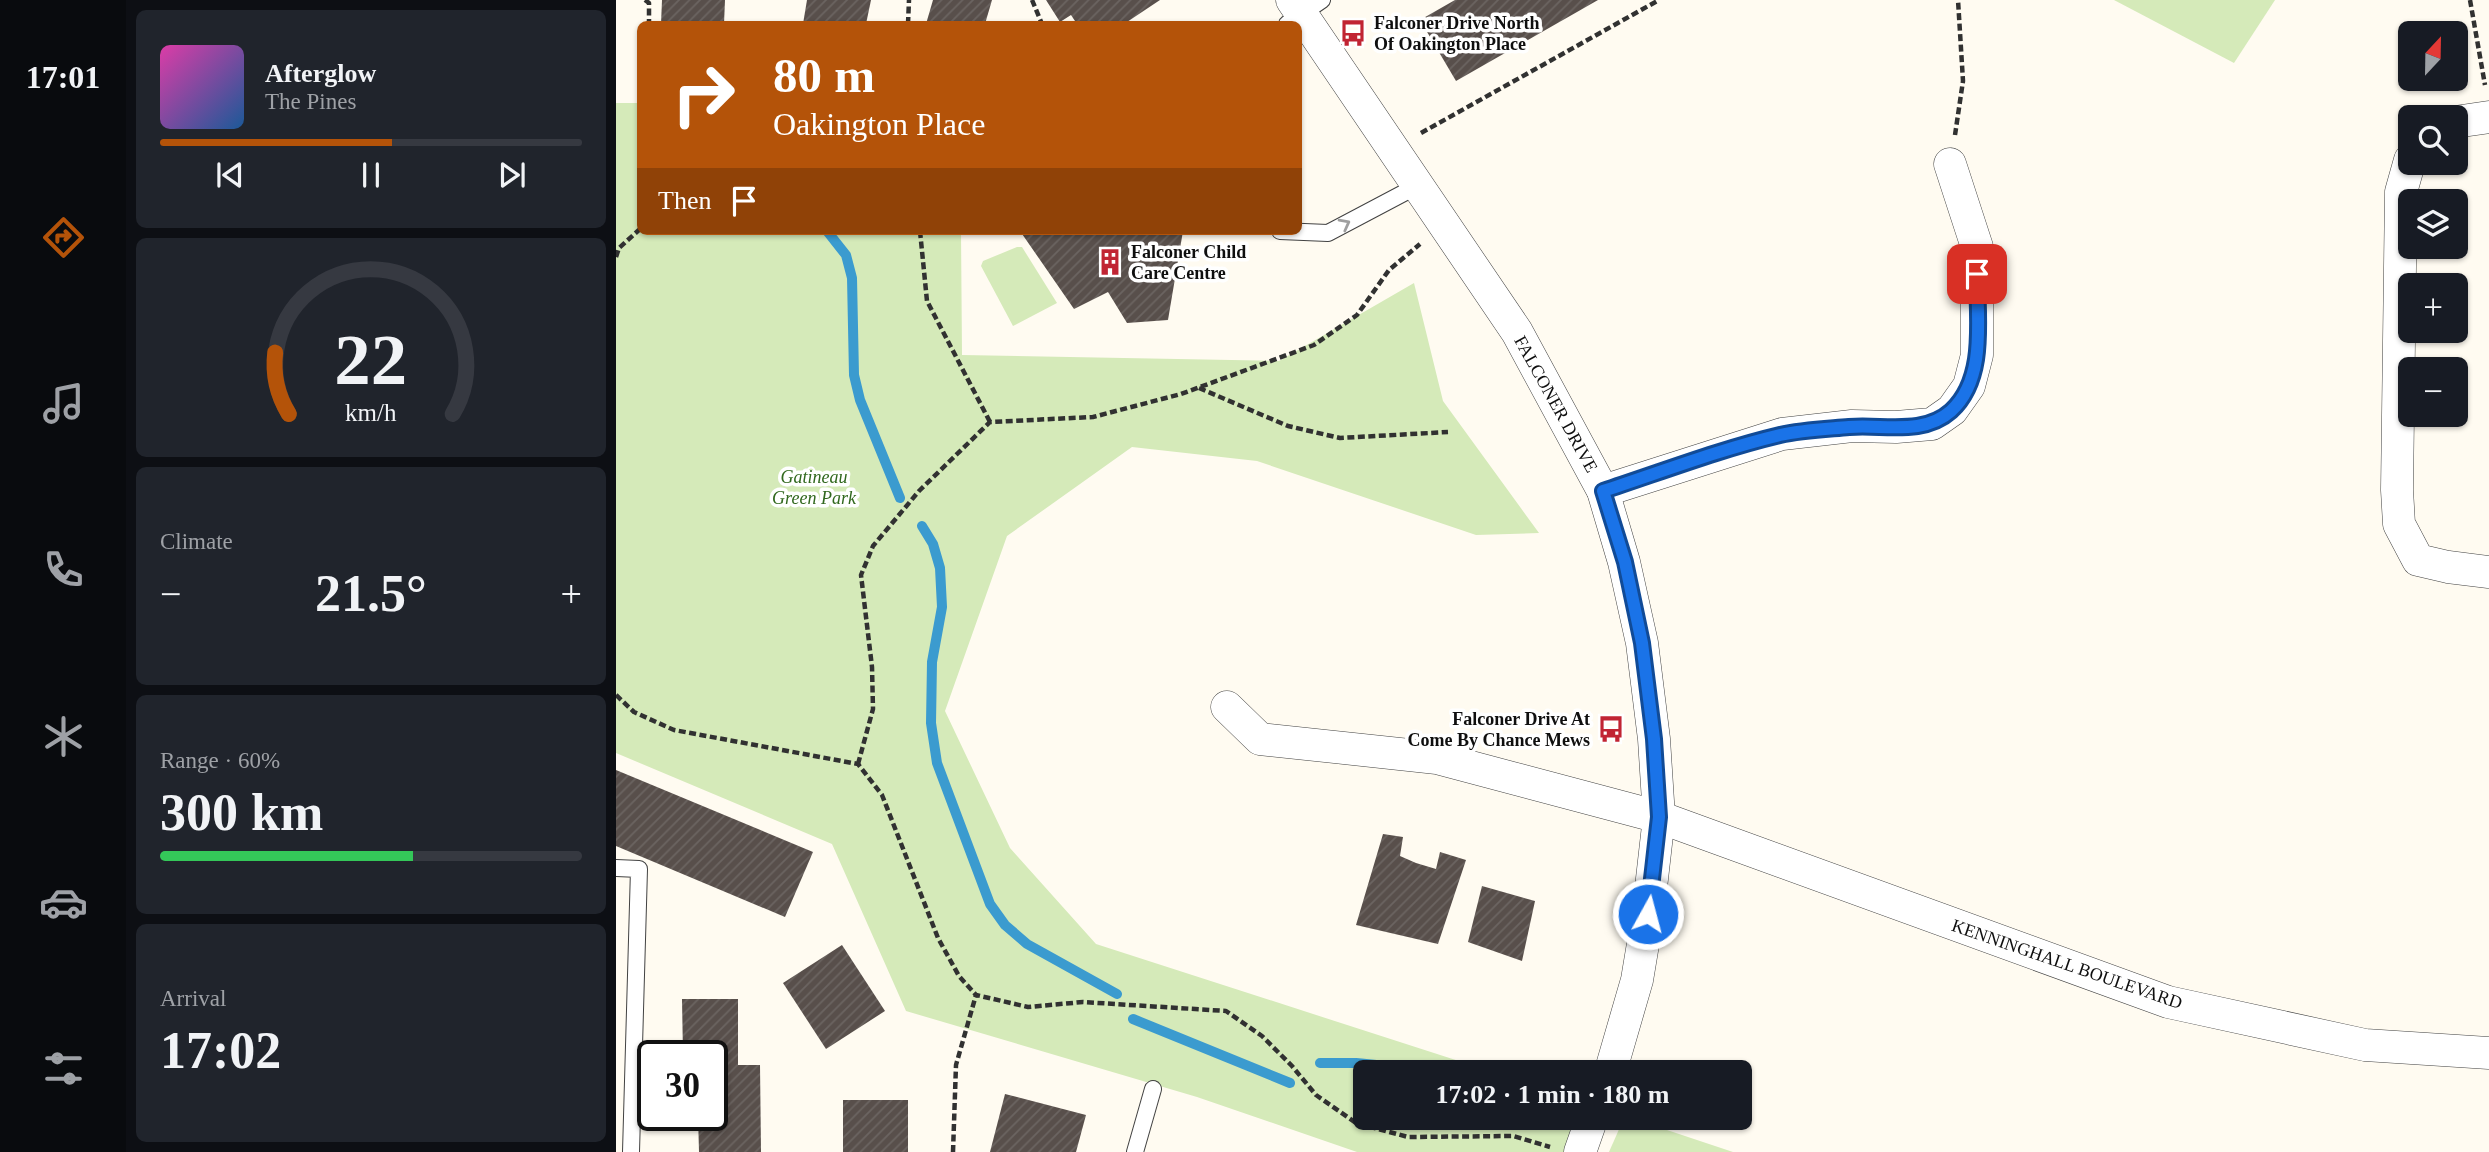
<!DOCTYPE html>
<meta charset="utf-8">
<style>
:root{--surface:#171b24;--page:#20242c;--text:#f1f3f6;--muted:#9ea1a6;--line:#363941;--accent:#b45309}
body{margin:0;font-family:"Times New Roman",serif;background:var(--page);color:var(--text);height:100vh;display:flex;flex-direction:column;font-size:26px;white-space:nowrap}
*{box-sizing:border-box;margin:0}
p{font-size:23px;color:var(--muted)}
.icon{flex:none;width:38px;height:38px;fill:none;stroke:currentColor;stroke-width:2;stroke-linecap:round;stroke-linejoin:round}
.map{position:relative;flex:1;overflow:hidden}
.details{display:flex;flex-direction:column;gap:10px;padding:10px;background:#0d0f14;width:490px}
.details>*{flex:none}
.hud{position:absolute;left:21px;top:21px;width:665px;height:214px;border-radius:10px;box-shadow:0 2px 5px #0004;background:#b45309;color:#fff;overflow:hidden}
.needle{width:46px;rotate:22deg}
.controls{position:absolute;left:1782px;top:21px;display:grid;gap:14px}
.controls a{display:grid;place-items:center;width:70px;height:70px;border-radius:10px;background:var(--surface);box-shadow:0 2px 5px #0004;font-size:35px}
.speed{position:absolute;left:21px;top:1040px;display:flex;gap:14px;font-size:35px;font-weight:700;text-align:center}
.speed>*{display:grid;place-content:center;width:91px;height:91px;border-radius:50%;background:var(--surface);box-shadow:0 2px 5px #0004;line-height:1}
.speed .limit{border:4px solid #111;border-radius:10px;background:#fff;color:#111}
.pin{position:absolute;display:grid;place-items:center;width:60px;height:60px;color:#fff;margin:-30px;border-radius:14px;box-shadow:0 4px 10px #0006}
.me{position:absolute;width:77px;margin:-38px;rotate:7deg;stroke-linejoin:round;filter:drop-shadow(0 0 5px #0008)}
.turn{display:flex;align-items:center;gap:24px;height:147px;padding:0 21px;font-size:32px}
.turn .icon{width:91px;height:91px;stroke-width:2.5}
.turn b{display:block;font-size:49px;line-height:60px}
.then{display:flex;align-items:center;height:66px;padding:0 21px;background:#0003;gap:14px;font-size:26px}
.big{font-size:52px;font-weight:800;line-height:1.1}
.details .card{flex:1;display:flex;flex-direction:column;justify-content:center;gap:10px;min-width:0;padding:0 24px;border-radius:10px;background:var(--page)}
.details .dial{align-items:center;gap:0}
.dial svg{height:182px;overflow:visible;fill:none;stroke:var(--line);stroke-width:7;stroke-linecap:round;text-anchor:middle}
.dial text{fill:var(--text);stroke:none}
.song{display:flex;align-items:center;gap:21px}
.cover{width:84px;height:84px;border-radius:10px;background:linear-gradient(135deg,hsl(320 70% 55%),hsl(210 70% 35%))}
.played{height:7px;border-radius:4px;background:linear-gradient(90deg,var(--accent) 55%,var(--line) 55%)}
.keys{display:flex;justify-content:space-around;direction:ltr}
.heat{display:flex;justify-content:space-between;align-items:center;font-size:38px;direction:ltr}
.charge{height:10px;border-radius:5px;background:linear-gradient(90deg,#34c759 60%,var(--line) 0)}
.trip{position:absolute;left:737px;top:1060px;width:399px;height:70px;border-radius:10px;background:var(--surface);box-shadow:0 2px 5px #0004;font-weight:800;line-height:70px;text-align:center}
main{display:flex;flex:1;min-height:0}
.dock{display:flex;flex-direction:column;width:126px;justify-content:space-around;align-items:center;background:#090b0e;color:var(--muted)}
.dock .icon{width:49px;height:49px}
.dock .on{color:var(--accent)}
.dock b{font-size:32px;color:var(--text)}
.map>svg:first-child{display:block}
.park{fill:#d5eab9}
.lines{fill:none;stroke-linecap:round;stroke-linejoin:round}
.stream{stroke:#3b9bcf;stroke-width:10}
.building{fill:url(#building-hatch)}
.service-casing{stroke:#424242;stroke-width:18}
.minor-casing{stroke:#424242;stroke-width:33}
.path{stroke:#313131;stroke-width:4.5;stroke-dasharray:7 3.5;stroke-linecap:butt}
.service{stroke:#fff;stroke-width:16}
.minor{stroke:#fff;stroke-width:32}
.oneway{stroke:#9f9f9f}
.route-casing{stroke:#114b97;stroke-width:18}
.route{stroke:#1a73e8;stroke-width:12}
.labels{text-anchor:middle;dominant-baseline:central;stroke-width:7;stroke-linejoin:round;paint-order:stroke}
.poi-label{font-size:18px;font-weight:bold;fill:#0f0f0f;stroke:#fff;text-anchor:start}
.street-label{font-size:18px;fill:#0f0f0f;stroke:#fff}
.park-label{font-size:18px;font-style:italic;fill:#31681e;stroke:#fff}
</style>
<main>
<nav class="dock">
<b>17:01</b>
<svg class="icon on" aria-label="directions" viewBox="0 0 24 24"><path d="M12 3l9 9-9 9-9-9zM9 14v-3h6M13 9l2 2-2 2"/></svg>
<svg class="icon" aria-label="music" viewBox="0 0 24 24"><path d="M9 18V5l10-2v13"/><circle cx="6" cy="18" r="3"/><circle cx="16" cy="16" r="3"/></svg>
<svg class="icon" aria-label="phone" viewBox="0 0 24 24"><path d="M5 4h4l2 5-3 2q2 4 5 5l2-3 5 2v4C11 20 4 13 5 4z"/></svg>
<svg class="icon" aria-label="climate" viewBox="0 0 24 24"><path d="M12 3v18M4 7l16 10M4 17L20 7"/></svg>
<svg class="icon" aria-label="car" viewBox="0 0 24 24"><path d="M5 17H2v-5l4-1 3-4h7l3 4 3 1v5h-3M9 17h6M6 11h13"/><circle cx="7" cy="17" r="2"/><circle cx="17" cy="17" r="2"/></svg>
<svg class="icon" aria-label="filters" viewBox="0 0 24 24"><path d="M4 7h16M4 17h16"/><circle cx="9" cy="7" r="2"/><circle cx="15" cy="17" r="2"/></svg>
</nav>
<section class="details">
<div class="card">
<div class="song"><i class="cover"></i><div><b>Afterglow</b><p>The Pines</p></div></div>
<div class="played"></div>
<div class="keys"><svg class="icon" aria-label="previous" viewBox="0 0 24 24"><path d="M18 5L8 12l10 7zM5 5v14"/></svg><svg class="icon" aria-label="pause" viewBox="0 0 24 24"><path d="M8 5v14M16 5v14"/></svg><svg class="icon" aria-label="next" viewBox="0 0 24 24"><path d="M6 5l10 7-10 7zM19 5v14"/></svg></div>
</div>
<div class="card dial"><svg viewBox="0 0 100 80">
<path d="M14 69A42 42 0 1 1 86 69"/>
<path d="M14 69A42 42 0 0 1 8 42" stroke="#b45309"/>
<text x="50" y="56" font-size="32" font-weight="700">22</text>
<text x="50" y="72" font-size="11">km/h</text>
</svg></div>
<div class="card"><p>Climate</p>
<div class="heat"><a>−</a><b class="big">21.5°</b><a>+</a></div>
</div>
<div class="card"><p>Range · 60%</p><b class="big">300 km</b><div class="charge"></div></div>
<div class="card"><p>Arrival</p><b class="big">17:02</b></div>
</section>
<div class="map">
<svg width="1873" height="1152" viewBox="0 0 1873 1152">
<defs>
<pattern id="building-hatch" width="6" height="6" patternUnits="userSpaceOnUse" patternTransform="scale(1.75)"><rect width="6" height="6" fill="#584f4b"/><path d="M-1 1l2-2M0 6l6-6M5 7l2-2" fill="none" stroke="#6b6461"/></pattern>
</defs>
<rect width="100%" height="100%" fill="#fffbf1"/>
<!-- park -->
<g class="park">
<path d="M1498 0H1659L1618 63Z"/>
<path d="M0 103H24V231H345L346 355 663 361 798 283 827 401 923 533 860 535 641 461 516 447 391 536 329 711 394 848 480 944 880 1073H749V1118H964L952 1152H741L581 1097 290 1011 216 844 0 753Z"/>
<path d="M401 247H406L441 303 397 326 365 266 367 261Z"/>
<path d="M1008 1118H1015L1117 1152H993Z"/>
</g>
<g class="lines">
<!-- stream -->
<g class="stream">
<path d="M211 231 230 255 236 278 238 375 244 400 284 498"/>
<path d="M306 526 317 544 324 568 326 607 316 662 315 723 321 763 374 904 389 925 411 944 501 994"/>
<path d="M517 1019 674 1083"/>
<path d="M704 1063H740L841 1073"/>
</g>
</g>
<!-- building -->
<g class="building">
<path d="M46 0H109L108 24H45Z"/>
<path d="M191 0H255L250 24H187Z"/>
<path d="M317 0H376L369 24H310Z"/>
<path d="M430 0H544L508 24H461L455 15 444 22Z"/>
<path d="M839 0H982L840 81 804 20Z"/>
<path d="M404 231H567L552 320 511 323 492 292 458 309Z"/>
<path d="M0 770 197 852 169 917 0 846Z"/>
<path d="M767 834 787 837 784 856 800 863 820 869 824 852 850 860 822 944 740 925Z"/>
<path d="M866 886 919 901 906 961 852 942Z"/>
<path d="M226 945 269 1011 210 1049 167 983Z"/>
<path d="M66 999H122V1065H144L145 1152H83L82 1115H96V1055H67Z"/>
<path d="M389 1094 470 1115 460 1152H374Z"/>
<rect x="227" y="1100" width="65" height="52"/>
</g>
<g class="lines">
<defs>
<g id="service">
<path d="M671 24 706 0"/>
<path d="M664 231 712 233 801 186"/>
<path d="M0 868 23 869 15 1152"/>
<path d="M519 1152 537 1089"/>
</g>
<g id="minor">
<path d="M676 0 901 332 987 491 1008 562 1026 643 1038 739 1043 817 1032 914 1021 980 994 1073"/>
<path d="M1839 122 1873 117"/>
<path d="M1794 160 1785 192 1781 490 1783 524 1802 560 1832 567 1873 572"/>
<path d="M987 491 1166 434 1236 426 1280 427 1316 424 1336 410 1353 386 1361 355V247L1334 164"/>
<path d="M611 707 644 739 821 758 1043 817 1552 1002 1749 1045 1873 1053"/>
<path d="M964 1152 976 1118"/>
</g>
</defs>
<!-- service casing -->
<use href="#service" class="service-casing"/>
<!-- minor casing -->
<use href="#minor" class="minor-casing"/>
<!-- path -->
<g class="path">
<path d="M29 0 33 3V24"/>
<path d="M416 0 426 24"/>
<path d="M1854 0 1869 85"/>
<path d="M292 24 293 0"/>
<path d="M805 133 1043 0"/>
<path d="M1339 135 1347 81 1342 0"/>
<path d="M304 231 311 301 374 422"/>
<path d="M0 257 3 248 24 229"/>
<path d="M583 388 672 426 724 438 832 432"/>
<path d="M0 695 18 712 58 730 242 764 266 795 322 938 343 976 360 995 412 1007 467 1002 610 1011 646 1036 676 1066 700 1095 740 1123 792 1137 897 1136 934 1147"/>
<path d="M242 764 257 709 256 667 245 575 257 546 303 491 374 422 477 417 565 394 698 345 741 315 773 270 804 244"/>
<path d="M337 1152 340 1065 360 995"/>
</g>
<!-- service -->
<use href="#service" class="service"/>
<!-- minor -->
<use href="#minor" class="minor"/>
</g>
<!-- one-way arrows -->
<defs><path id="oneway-chevron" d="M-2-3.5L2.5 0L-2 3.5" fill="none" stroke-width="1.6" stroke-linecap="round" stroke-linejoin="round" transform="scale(1.75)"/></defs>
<use class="oneway" href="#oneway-chevron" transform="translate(729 224) rotate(-28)"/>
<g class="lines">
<defs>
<path id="route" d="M1032 914 1043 817 1038 739 1026 643 1009 562 987 491C1045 472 1105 449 1164 435 1186 430 1211 429 1233 427 1267 424 1307 436 1335 411 1371 378 1361 318 1361 274"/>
</defs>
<!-- route casing -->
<use href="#route" class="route-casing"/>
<!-- route -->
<use href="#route" class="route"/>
</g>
<!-- icons -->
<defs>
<symbol id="bus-bare" viewBox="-9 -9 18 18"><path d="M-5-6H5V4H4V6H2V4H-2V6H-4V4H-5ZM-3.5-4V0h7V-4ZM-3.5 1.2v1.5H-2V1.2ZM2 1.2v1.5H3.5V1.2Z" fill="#c12433" stroke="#fff" stroke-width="2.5" paint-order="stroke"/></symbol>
<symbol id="building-bare" viewBox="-9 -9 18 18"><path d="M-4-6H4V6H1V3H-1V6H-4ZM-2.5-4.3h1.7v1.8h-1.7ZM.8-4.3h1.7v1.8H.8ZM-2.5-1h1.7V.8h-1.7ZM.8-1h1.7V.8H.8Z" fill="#c12433" stroke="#fff" stroke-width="2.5" paint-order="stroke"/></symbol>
</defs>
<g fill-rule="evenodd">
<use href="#bus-bare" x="718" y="14" width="38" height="38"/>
<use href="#building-bare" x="475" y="243" width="38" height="38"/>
<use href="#bus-bare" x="976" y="710" width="38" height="38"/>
</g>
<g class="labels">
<!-- poi labels -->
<g class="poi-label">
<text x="758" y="23">Falconer Drive North<tspan x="758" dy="21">Of Oakington Place</tspan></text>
<text x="515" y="252">Falconer Child<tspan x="515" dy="21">Care Centre</tspan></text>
<text x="974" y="719" text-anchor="end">Falconer Drive At<tspan x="974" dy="21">Come By Chance Mews</tspan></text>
</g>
<!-- street labels -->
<g class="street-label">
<text transform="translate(940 404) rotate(61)">FALCONER DRIVE</text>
<text transform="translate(1451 964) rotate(19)">KENNINGHALL BOULEVARD</text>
</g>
<!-- park labels -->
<g class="park-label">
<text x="198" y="477">Gatineau<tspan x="198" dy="21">Green Park</tspan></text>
</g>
</g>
</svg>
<div class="controls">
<a><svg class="needle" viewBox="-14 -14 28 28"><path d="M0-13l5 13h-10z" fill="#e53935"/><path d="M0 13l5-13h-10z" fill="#9ea1a6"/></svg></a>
<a><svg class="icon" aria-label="search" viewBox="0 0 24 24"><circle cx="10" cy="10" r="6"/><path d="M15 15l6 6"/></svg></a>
<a><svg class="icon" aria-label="layers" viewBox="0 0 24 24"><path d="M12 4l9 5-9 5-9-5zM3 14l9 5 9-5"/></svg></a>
<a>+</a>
<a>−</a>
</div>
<div class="speed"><div class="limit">30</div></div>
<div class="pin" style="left:1361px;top:274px;background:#d93025"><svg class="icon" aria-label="arrive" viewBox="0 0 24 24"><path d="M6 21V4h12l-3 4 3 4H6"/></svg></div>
<svg class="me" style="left:1032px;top:914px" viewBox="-20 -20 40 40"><circle r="17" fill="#1a73e8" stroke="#fff" stroke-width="3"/><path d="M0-11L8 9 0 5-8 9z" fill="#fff"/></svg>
<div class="trip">17:02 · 1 min · 180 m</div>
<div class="hud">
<div class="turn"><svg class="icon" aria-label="right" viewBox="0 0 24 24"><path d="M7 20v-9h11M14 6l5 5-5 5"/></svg><div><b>80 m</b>Oakington Place</div></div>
<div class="then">Then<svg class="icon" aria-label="arrive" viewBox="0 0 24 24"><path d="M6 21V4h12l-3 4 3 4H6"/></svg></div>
</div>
</div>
</main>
